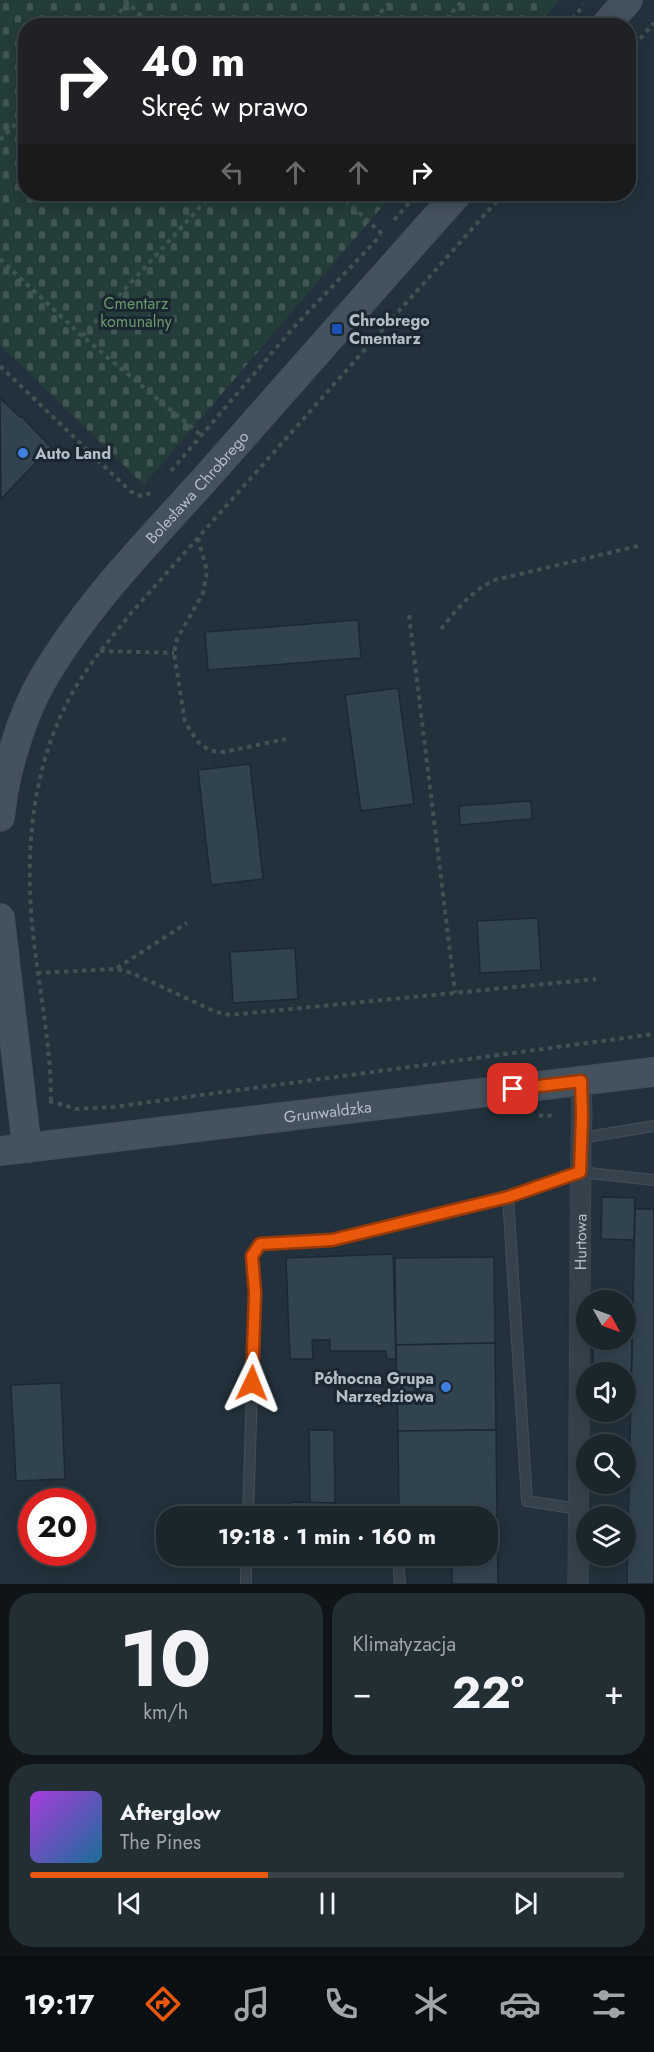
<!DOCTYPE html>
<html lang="pl">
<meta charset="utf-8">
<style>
:root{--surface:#1a252c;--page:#232d34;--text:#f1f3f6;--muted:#9fa5a9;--line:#384248;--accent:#ea580c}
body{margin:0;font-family:Jost,sans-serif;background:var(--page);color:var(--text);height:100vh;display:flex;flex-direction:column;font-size:22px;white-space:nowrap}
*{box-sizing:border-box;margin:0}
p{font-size:20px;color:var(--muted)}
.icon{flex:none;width:33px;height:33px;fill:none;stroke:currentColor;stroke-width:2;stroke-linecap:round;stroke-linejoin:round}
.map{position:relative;height:1584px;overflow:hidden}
.sheet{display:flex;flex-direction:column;gap:9px;padding:9px;background:#0e1418;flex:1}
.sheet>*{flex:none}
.banner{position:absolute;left:18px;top:18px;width:618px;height:183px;border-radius:24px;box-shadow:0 3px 15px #0003,0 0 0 2px var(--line);background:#202124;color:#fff;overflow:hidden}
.needle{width:39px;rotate:130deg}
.controls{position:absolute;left:576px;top:1290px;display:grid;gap:12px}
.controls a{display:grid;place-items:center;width:60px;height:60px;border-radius:50%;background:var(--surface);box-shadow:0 3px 15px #0003,0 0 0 2px var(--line);font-size:30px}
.speed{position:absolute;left:18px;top:1488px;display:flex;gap:12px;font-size:30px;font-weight:700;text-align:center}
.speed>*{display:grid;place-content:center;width:78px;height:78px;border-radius:50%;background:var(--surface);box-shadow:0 3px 15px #0003,0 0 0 2px var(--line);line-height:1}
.speed .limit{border:9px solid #d22;background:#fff;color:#111}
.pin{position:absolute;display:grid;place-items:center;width:51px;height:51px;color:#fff;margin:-26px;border-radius:12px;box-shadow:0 3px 9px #0006}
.me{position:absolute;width:66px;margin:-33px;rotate:2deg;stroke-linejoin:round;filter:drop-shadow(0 0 4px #0008)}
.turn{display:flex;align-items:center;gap:21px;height:126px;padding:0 24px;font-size:27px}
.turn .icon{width:78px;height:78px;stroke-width:2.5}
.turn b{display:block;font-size:42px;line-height:51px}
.lanes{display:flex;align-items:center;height:57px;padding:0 24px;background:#0003;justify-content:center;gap:30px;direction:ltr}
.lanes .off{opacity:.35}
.big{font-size:45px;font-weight:700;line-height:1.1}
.sheet .card{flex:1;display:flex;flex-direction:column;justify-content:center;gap:9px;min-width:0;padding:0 21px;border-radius:24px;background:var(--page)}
.sheet .dial{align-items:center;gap:0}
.dial b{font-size:78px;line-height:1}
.song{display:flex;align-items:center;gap:18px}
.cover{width:72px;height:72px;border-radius:9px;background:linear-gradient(135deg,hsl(280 70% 55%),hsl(200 70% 35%))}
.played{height:6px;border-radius:3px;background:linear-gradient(90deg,var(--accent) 40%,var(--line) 40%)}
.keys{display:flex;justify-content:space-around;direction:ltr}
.heat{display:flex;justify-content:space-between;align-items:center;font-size:33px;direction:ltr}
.sheet .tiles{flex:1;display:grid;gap:9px;grid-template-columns:1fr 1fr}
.card:last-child{grid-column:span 2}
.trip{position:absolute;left:156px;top:1506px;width:342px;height:60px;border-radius:24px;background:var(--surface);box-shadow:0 3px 15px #0003,0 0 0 2px var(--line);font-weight:700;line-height:60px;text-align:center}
.dock{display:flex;height:96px;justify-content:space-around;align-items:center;background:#0a0f12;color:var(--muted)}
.dock .icon{width:42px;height:42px}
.dock .active{color:var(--accent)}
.dock b{font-size:27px;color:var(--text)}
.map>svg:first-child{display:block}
.cemetery{fill:url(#cemetery-stones)}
.building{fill:#31434f;stroke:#1d2932;stroke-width:1.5}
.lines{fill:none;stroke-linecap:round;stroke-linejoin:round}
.lane-casing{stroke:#424e57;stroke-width:12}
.street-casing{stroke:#424e57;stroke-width:21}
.secondary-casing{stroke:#424e57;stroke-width:30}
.path{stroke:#3d5452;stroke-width:4;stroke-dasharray:4.5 4.5;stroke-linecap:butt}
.lane{stroke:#36424b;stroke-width:10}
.street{stroke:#36424b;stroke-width:20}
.secondary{stroke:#44525e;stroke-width:28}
.route-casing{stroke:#983908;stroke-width:15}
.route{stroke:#ea580c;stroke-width:10}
.transit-dot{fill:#1a4fb4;stroke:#1b2730;stroke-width:2}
.shop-dot{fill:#3f7fe0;stroke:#1b2730;stroke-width:2}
.labels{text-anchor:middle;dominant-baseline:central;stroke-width:6;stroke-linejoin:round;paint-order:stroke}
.park-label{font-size:16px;fill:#68986b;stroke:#1b2730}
.poi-label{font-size:16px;font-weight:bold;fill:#b1bdc7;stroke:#1b2730;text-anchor:start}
.street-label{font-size:16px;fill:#b1bdc7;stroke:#1b2730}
</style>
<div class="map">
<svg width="654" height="1584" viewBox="0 0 654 1584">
<defs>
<pattern id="cemetery-stones" width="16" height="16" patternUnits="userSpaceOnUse" patternTransform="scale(1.5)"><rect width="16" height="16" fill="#243c3a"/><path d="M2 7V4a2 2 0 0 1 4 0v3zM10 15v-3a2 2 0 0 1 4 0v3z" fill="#415655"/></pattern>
</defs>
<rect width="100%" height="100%" fill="#22313b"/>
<!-- cemetery -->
<path class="cemetery" d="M0 0H559L537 26H26V194H393L144 485 0 345Z"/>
<!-- building -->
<g class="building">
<path d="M0 398 20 417H22L51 447 1 499Z"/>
<path d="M358 620 361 658 208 670 205 632Z"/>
<path d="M398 688 414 804 361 811 345 695Z"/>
<path d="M250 764 263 879 211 885 198 770Z"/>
<path d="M531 801 532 819 460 825 459 806Z"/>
<path d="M538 918 541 970 480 973 477 921Z"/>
<path d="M295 948 298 999 233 1003 230 952Z"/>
<path d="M602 1197 635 1198 634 1240 601 1239Z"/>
<path d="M635 1209H654V1584H627Z"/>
<path d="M393 1254 396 1359H387L386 1351H330V1340H312L313 1359H290L286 1258Z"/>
<path d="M494 1257 495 1343 396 1345 395 1258Z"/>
<path d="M626 1338H632L631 1394H626V1372H593V1340H626Z"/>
<path d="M495 1343 496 1430 398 1431 396 1345Z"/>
<path d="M61 1383 65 1479 16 1481 11 1385Z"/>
<path d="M309 1430H334L335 1503H310Z"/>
<path d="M496 1430 497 1516H399L398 1431Z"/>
<path d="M290 1502 335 1503V1516H290Z"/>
<path d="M497 1516 498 1584H452V1556H488V1517Z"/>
<path d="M291 1556H332V1560L291 1561Z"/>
</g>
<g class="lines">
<defs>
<g id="lane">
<path d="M581 1138 654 1126"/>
<path d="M579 1509 527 1501 508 1197 580 1172 654 1180"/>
<path d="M248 1516 255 1294 252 1256 260 1244 332 1240 508 1197"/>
<path d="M398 1556 400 1584"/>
<path d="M246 1584V1556"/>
</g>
<g id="street">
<path id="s1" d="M578 1584 581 1138 582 1116 581 1081"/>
</g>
<g id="secondary">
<path d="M605 26 628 0"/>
<path id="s2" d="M0 817C4 775 21 716 43 679 86 605 148 542 205 479 289 383 373 289 457 194"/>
<path d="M0 918 27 1148"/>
<path id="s3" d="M0 1151 654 1072"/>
</g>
</defs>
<!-- lane casing -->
<use href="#lane" class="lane-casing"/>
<!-- street casing -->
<use href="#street" class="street-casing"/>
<!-- secondary casing -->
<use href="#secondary" class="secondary-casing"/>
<!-- path -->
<g class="path">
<path d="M124 0 128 3 131 0"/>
<path d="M107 26 128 3 152 26"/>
<path d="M368 26 392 0"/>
<path d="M440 26 463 0"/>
<path d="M566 26 584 5"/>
<path d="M628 52 654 23"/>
<path d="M0 140 26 113"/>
<path d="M339 194 382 234"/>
<path d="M394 220 417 194"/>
<path d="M0 259 82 336 202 436"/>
<path d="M82 336 212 194"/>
<path d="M0 366 130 491 141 496 154 492"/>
<path d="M171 471 294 327 381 235"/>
<path d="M198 538 207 571 203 593 177 639 174 653 185 722 197 741 210 751 224 752 286 739"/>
<path d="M409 615 455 993"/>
<path d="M441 629C457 609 471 591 495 580L642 545"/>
<path d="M100 651 174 653"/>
<path d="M117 968 187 923"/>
<path d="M37 973 116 969 132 973 216 1012 230 1015 596 979"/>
<path d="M49 1101 77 1109 113 1107 654 1034"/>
<path d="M51 1101C51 1048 40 994 34 942 24 859 30 771 70 697 87 666 110 639 132 612L503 194"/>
<path d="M539 1115 546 1117 555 1113"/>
</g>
<!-- lane -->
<use href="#lane" class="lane"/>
<!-- street -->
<use href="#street" class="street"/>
<!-- secondary -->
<use href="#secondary" class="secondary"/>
</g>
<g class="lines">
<defs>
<path id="route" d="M252 1383 255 1293 252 1256 260 1244 332 1240 508 1197 580 1172 582 1116 581 1081 513 1089"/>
</defs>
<!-- route casing -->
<use href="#route" class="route-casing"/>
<!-- route -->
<use href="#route" class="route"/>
</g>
<!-- markers -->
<rect class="transit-dot" x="331" y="323" width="12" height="12" rx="3"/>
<g class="shop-dot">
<circle cx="23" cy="453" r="6"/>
<circle cx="446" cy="1387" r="6"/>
</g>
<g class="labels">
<!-- park labels -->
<g class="park-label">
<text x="136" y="303">Cmentarz<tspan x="136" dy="18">komunalny</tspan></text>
</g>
<!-- poi labels -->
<g class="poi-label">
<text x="349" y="320">Chrobrego<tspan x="349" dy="18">Cmentarz</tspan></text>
<text x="35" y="453">Auto Land</text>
<text x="434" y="1378" text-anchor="end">Północna Grupa<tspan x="434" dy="18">Narzędziowa</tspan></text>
</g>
<!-- street labels -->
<g class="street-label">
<text stroke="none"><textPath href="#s2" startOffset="392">Bolesława Chrobrego</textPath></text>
<text stroke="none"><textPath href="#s3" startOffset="330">Grunwaldzka</textPath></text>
<text stroke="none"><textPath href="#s1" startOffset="342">Hurtowa</textPath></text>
</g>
</g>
</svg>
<div class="controls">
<a><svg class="needle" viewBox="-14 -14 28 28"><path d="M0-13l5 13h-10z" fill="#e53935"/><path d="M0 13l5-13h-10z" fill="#9fa5a9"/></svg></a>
<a><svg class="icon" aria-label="sound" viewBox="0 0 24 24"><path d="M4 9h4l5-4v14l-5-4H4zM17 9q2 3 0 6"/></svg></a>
<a><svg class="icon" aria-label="search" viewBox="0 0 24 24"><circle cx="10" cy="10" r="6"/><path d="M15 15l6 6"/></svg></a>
<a><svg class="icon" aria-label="layers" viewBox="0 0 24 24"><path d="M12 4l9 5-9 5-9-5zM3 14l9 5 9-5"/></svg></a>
</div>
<div class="speed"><div class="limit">20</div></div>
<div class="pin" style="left:513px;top:1089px;background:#d93025"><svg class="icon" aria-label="arrive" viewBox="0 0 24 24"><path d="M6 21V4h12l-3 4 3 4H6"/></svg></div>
<svg class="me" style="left:252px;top:1383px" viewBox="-20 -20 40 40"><path d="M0-17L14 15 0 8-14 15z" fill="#ea580c" stroke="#fff" stroke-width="4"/></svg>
<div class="trip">19:18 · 1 min · 160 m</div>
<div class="banner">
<div class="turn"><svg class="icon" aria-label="right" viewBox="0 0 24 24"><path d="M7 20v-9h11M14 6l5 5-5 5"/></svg><div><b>40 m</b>Skręć w prawo</div></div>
<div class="lanes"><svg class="icon off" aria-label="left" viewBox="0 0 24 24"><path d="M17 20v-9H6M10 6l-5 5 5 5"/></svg><svg class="icon off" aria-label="ahead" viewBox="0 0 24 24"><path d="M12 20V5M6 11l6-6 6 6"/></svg><svg class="icon off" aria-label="ahead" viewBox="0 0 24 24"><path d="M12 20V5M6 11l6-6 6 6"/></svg><svg class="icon" aria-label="right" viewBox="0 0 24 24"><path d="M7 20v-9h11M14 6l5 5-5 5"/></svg></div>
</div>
</div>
<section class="sheet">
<div class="tiles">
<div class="card dial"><b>10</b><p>km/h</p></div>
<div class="card"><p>Klimatyzacja</p>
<div class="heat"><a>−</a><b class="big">22°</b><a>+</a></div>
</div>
<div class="card">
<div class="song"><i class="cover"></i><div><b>Afterglow</b><p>The Pines</p></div></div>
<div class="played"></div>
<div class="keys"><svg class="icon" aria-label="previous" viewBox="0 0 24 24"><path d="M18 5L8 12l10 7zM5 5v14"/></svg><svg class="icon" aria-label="pause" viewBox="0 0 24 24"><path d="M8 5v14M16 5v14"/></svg><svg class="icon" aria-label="next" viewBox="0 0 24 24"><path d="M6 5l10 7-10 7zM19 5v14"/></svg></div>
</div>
</div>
</section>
<nav class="dock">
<b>19:17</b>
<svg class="icon active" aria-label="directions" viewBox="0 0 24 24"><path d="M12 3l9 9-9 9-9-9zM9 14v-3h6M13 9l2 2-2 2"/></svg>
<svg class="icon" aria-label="music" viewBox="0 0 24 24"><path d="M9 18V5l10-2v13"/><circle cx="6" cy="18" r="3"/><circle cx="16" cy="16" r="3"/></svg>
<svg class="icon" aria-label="phone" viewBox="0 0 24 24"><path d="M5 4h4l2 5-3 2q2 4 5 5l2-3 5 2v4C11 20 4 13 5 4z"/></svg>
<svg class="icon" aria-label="climate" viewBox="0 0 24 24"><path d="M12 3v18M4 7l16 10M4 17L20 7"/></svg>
<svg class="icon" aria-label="car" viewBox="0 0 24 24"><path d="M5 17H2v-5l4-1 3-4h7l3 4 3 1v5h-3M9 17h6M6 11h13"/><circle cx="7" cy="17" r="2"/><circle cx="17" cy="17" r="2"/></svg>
<svg class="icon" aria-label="filters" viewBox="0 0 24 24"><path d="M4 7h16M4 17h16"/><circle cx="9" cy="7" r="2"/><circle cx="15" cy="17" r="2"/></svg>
</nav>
